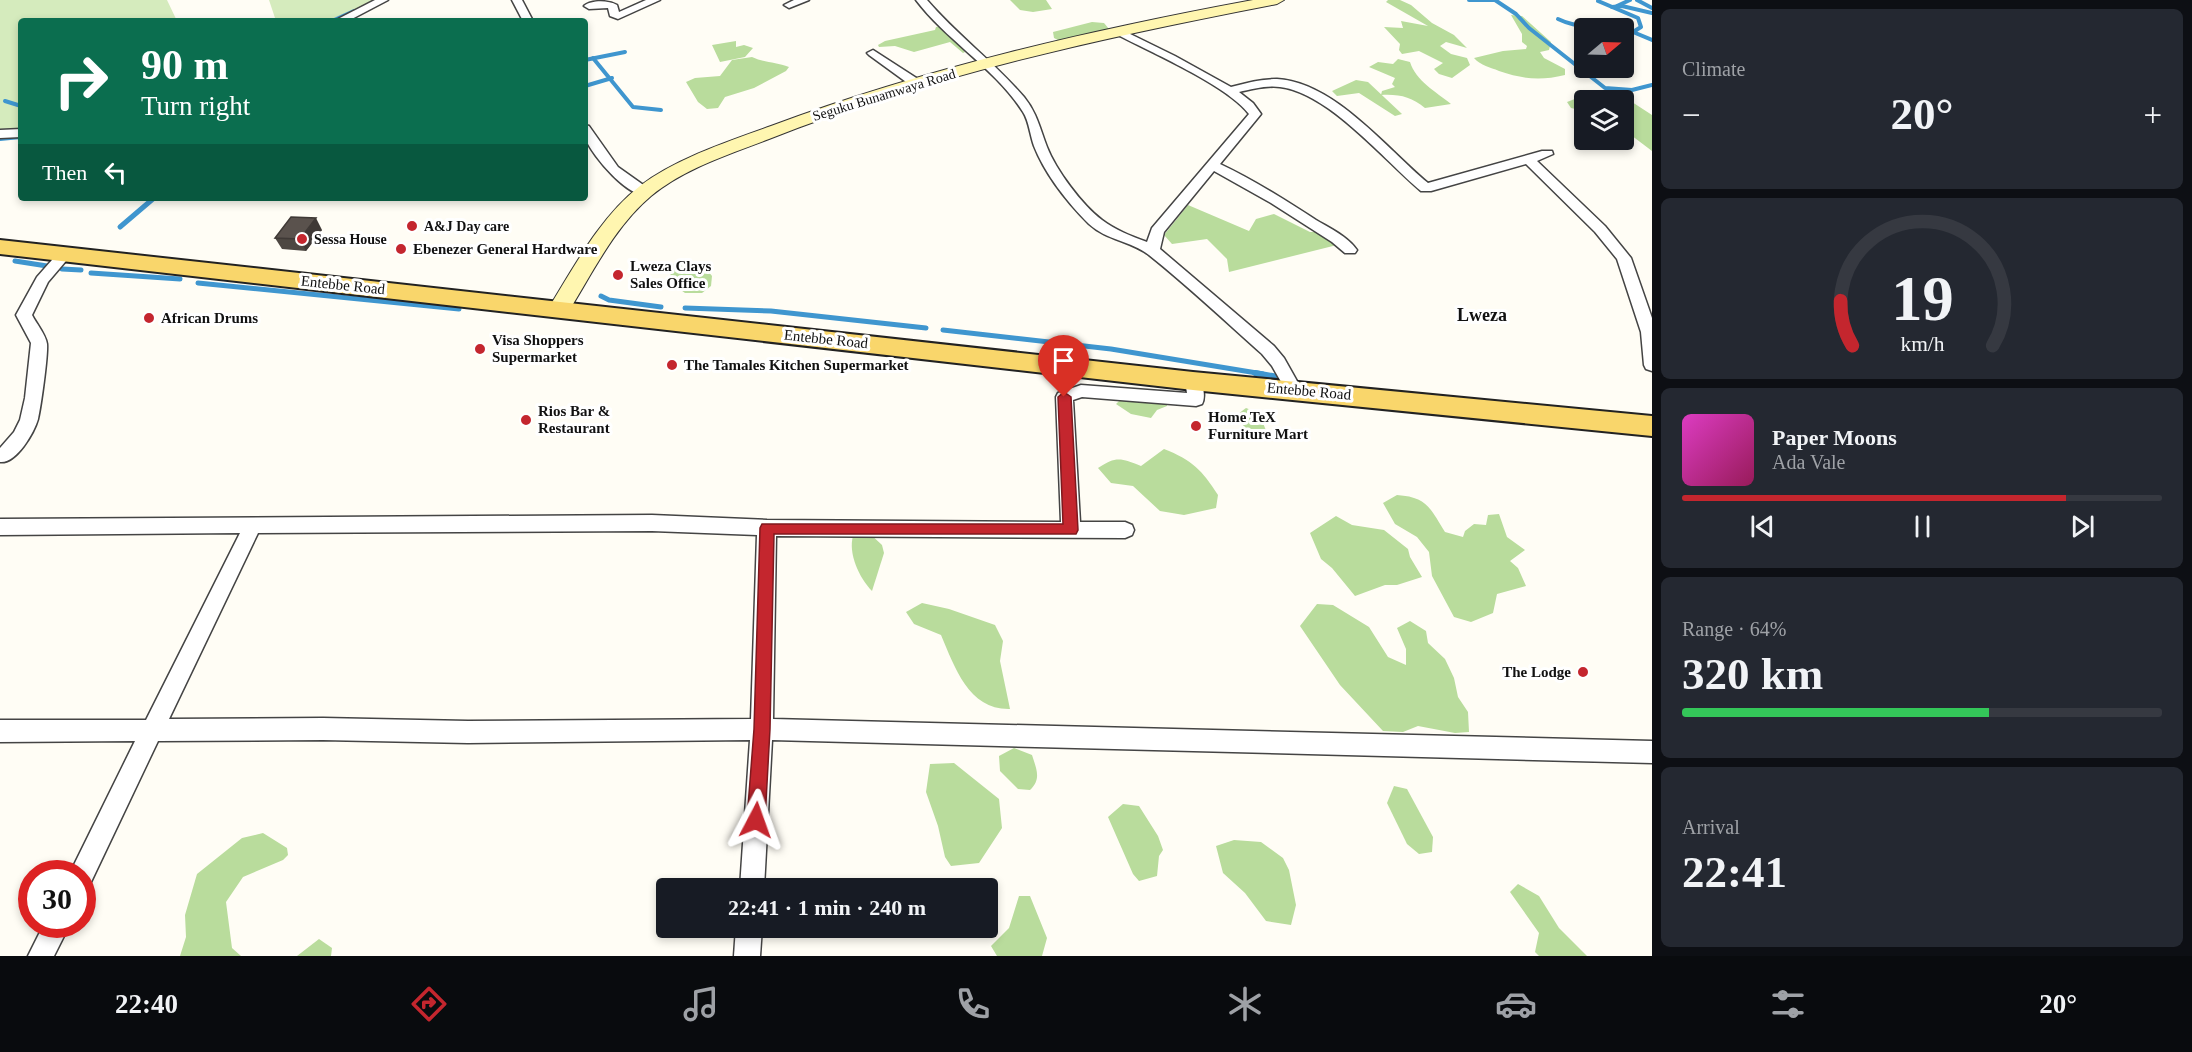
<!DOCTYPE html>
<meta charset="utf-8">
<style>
:root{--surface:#171b24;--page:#242831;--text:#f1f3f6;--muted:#9ea1a6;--line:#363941;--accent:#c4262e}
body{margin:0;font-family:Georgia,serif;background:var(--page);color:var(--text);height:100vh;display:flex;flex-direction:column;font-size:22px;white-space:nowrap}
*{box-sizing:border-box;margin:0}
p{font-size:20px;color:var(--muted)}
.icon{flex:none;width:33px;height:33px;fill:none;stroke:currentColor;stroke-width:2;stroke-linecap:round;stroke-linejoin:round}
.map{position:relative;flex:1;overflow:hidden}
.side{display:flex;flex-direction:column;gap:9px;padding:9px;background:#0d0f14;width:540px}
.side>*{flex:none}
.banner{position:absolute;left:18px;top:18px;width:570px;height:183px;border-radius:6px;box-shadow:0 3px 9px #0003;background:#0b6e4f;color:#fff;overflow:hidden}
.needle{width:39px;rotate:71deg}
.fabs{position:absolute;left:1574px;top:18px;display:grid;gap:12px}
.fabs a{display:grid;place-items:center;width:60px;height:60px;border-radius:6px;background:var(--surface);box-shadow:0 3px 9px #0003;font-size:30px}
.speed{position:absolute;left:18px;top:860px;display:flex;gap:12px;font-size:30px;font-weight:700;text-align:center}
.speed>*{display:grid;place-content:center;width:78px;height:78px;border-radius:50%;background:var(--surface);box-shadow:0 3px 9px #0003;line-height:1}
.speed .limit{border:9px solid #d22;background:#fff;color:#111}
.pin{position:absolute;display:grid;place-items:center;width:51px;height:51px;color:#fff;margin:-62px -26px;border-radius:50% 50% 50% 0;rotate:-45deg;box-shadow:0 0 6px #0007}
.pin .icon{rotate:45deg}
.me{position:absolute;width:66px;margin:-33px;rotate:4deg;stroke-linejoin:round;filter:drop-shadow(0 0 4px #0008)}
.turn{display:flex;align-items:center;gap:21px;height:126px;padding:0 24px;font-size:27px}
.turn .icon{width:78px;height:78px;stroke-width:2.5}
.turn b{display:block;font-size:42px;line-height:51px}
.then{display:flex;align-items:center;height:57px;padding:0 24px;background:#0003;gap:12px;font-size:22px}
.big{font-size:45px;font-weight:700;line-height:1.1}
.side .widget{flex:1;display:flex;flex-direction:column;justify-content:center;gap:9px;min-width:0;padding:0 21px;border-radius:9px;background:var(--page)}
.side .dial{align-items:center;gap:0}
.dial svg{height:156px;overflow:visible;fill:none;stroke:var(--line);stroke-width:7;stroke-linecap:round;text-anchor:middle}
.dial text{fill:var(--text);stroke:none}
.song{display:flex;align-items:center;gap:18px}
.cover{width:72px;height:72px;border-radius:9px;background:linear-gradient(135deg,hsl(310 70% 55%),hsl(330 70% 35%))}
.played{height:6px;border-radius:3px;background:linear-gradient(90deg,var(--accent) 80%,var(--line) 80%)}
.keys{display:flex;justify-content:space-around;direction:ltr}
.heat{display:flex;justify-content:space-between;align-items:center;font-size:33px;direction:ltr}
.charge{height:9px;border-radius:4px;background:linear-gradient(90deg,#34c759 64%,var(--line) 0)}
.trip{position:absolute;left:656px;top:878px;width:342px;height:60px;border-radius:6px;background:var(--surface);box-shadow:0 3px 9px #0003;font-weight:700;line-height:60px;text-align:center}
.tab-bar{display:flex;height:96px;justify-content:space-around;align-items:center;background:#090b0e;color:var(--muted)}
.tab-bar .icon{width:42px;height:42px}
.tab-bar .current{color:var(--accent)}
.tab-bar b{font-size:27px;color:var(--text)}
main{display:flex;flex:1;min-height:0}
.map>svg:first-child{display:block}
.green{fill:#d5ebbd}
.forest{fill:#b9dc9c}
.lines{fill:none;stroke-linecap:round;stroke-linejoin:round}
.stream-far2{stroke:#3f96cf;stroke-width:4}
.stream-far1{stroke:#3f96cf;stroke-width:5}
.stream{stroke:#3f96cf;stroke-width:6}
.minor-casing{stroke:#444;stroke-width:3}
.secondary-casing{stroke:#333;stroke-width:2}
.primary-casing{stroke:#222;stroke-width:4}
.minor{fill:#fff;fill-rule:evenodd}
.secondary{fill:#fff6b0;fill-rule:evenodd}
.primary{fill:#f9d66b;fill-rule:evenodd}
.wall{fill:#4d4742}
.shaded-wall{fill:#3f3936}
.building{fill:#5a524d;stroke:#3f3936;stroke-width:1.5}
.route{fill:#c4262e;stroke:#7f191e;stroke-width:1.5}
.poi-dot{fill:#c4262e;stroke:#fff;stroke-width:2}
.labels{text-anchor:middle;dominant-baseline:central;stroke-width:6;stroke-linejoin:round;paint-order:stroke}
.far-street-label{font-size:14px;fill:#111;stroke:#fff}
.far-poi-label{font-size:14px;font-weight:bold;fill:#111;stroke:#fff;text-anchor:start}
.poi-label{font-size:15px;font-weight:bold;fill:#111;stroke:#fff;text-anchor:start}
.street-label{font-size:15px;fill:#111;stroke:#fff}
.quarter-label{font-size:18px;font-weight:bold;fill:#111;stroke:#fff}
</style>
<main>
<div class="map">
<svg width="1652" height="956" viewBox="0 0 1652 956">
<rect width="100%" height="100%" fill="#fffdf5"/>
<!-- green -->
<g class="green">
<path d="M0 0H167L177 21H21V131L0 133Z"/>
<path d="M269 0H377L327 21H276Z"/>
</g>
<!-- forest -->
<g class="forest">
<path d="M1010 0H1046L1052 9 1033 12 1020 10Z"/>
<path d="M1388 0H1400L1411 5 1432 23 1454 35 1467 48 1446 42 1440 46 1451 54 1467 58 1470 65 1452 78 1439 74 1434 69 1443 63 1419 51 1402 54 1399 50 1400 44 1384 27 1403 28 1401 21 1428 26 1386 2Z"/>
<path d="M1511 15 1522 16 1551 42 1549 50 1540 52 1544 58 1565 69V75C1540 81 1523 79 1499 71 1490 67 1481 66 1474 58L1503 51 1526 49 1527 46 1522 42V34Z"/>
<path d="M1092 22 1104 23 1109 29 1060 41 1054 38 1053 32Z"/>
<path d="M942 26 965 52 963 53 950 42 914 52 895 46 879 47 878 45 885 41 935 30 936 27Z"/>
<path d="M736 41V47L744 45 753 48 745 57 720 62 712 45Z"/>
<path d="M752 57C765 63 776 62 789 67L786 71 754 88 725 97 718 108 707 109 698 102 686 82 695 78 720 76 732 60Z"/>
<path d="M1398 59 1410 62C1416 81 1435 91 1451 104L1425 108C1411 97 1400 94 1381 95L1382 91 1395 87 1392 84 1395 78 1369 67 1378 62 1393 64Z"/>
<path d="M1356 80 1368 82 1402 114 1395 116 1359 93 1337 96 1332 91Z"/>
<path d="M1603 93 1632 102 1652 115V151L1623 129V100H1584V111L1571 108 1567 102 1580 97Z"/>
<path d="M1188 205 1249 231 1256 219 1274 214 1310 232H1324L1337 245 1229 272 1227 259 1207 239 1172 244 1164 235Z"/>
<path d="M686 260 704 266 712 276 711 286 702 293H685L671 283 670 265Z"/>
<path d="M1151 389 1167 401V406L1157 410 1151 418 1131 414 1116 404 1130 390Z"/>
<path d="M1246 408 1259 413 1267 433 1265 438C1248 442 1244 426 1238 414Z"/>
<path d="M1164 449C1192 460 1202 470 1218 495L1216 508 1184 515 1160 511 1133 486 1111 483 1098 468C1116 456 1121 458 1141 466Z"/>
<path d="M1397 495C1427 497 1430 508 1445 532L1463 537 1465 531 1474 524 1486 525 1488 515 1499 514 1507 537 1525 550 1510 561 1518 568 1526 586 1497 594 1493 613 1471 622 1454 617 1432 576 1429 552 1417 537 1395 524 1383 503Z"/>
<path d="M1336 516 1352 525 1384 530 1408 549 1410 557 1422 577 1397 585H1385L1355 596 1332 568 1321 559 1310 533Z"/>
<path d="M868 532 882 545 884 553 872 591C859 578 848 553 853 536Z"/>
<path d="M922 603 949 609 995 625 1003 641 1000 661 1010 709C969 710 955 668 941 635L914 624 906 612Z"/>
<path d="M1317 604 1333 605 1369 627 1388 657 1406 665V649L1397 628 1410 621 1426 631 1428 643 1445 659 1454 678 1458 697 1468 712 1469 732 1455 733 1418 726 1403 732 1383 731 1340 685 1300 626Z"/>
<path d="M1014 748 1032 755C1036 768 1042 779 1030 790L1018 789 1000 771 999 756Z"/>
<path d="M954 763 999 799 1002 828 979 863 951 866 945 857 938 826 926 792 930 764Z"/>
<path d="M1394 786 1407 789 1433 837 1432 852 1419 854 1407 844 1387 803Z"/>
<path d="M1123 804 1139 806 1158 836 1163 850 1159 856 1157 876 1139 881 1133 874 1108 817Z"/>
<path d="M263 833 287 848 288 855 283 860 243 877 226 902 232 948 241 956H180L186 937 185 915 197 874 242 838Z"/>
<path d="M1234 840 1261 842 1283 858 1289 870 1296 905 1291 925 1266 921 1245 893 1223 873 1216 846Z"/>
<path d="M1518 884 1539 896 1559 928 1587 956H1539L1535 952 1539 933 1510 892Z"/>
<path d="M1019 896H1030L1047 938 1042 956H997L991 946 1009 928Z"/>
<path d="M319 939 332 948 331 956H297Z"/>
</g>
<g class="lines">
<!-- stream-far2 -->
<g class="stream-far2">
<path d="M1469 0H1495L1516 14 1529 28 1605 88 1632 90 1652 85"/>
<path d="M1637 0 1652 8"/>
<path d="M1598 1 1638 18 1641 27 1633 32 1652 40"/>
<path d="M1617 6 1630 0"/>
<path d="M1612 7 1622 6 1652 13"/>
<path d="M1558 19C1577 28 1583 24 1602 28"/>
<path d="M332 21 354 11"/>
<path d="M593 58 633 107 661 110"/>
<path d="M585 60 625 52"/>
<path d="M585 86 612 78"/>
<path d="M5 101 21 106"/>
<path d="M0 139 21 137"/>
</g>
<!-- stream-far1 -->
<g class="stream-far1">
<path d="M120 227 154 198"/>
<path d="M15 261 47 266"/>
<path d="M62 269 81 270"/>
<path d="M91 273 180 279"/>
<path d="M198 283 459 309"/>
<path d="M601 296 609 300 661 307"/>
<path d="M685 308 771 311 926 328"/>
<path d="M943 330 1111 349 1263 374"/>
</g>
<!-- stream -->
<path class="stream" d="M1255 373 1278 377"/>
<defs>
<g id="minor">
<path d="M375 0H388L348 21H334Z"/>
<path d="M512 0H522L533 21H523Z"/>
<path d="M646 0H660L618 19 610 16 608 8 589 9 584 6C591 0 608 0 617 5L619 12Z"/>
<path d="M794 0H809L789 8 784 5Z"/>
<path d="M916 0H927C957 35 994 62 1024 97 1037 113 1040 129 1047 147 1056 170 1082 205 1102 220 1115 230 1131 236 1147 242L1152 228 1249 114C1227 85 1150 52 1116 34V30L1120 29 1175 56 1231 87C1246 83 1261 79 1277 79 1334 82 1387 149 1428 183L1542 151H1552L1553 154 1537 161 1605 226 1631 258 1652 318V371L1646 369 1644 365 1641 332 1617 259 1595 232 1526 164 1431 191H1421C1384 160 1329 93 1280 87 1267 85 1252 89 1239 92L1253 103 1261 114 1220 164C1254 180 1285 200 1316 220 1331 229 1347 236 1357 250L1355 253H1345L1332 242 1271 203 1214 171 1164 232 1160 249 1274 346 1284 358 1302 390 1300 394H1288L1272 366 1262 354C1225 321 1188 286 1149 255 1131 241 1106 240 1089 224 1068 203 1045 174 1034 146 1030 135 1029 121 1023 112 995 68 947 41 916 0Z"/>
<path d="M873 50 921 81V87H913L869 55 867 53Z"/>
<path d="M585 125 589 126 618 167 649 189 651 192 649 195C629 200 593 156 586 140 584 136 585 130 585 125Z"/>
<path d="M21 129V137L0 138V130Z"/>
<path d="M64 250 71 255 48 282 32 315C36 323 46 335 47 344 48 356 41 406 38 419 34 433 16 464 0 462V448L14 432 20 420 25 398 31 343 16 315 37 277 59 252Z"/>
<path d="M1193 375 1199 377C1203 384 1206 397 1202 404L1196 406 1082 397 1073 400 1080 522H1125L1132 525 1134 530 1132 535 1125 538 776 536 773 719 1652 741V763L772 740 764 888H740L750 740 468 743 323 740 158 741 91 882 82 885V873H70L135 741 0 742V720H146L240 533 0 535V519L652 515 767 520 1061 522 1056 397 1058 393 1081 385 1187 393 1185 381 1187 377ZM652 531 757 535 751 719 468 721 323 718 169 719 258 533Z"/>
<path d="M44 924H70L54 956H28Z"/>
<path d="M736 927H762L760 956H734Z"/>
</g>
<path id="secondary" d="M1253 0H1284L1277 4C1105 37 932 75 769 139 730 154 683 169 651 196 614 227 592 274 567 314L559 316 551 314 548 309C574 267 600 217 640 186 675 159 729 141 771 126 926 68 1091 30 1253 0Z"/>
<path id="primary" d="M0 240 1193 372 1652 416V436L1193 390 0 254Z"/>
</defs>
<!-- minor casing -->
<use href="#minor" class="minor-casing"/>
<!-- secondary casing -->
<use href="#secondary" class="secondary-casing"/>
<!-- primary casing -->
<use href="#primary" class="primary-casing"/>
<!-- minor -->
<use href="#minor" class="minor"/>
<!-- secondary -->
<use href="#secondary" class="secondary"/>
<!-- primary -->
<use href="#primary" class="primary"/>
</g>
<!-- wall -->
<path class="wall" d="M322 230 306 251 282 249 275 238Z"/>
<!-- shaded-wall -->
<path class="shaded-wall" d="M316 218 322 230 306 251 300 239Z"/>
<!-- building -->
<path class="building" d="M291 217 316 218 300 239 275 238Z"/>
<!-- route -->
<path class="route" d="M1064 392 1071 397 1078 530 1076 534H774L770 729 765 820 762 826 756 829 750 826 747 820 754 729 760 528 762 524H1063L1058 397Z"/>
<!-- markers -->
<g class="poi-dot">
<circle cx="412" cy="226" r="6"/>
<circle cx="302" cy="239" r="6"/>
<circle cx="401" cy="249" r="6"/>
<circle cx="618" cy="275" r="6"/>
<circle cx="149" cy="318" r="6"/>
<circle cx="480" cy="349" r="6"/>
<circle cx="672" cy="365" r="6"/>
<circle cx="526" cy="420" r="6"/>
<circle cx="1196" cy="426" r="6"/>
<circle cx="1583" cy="672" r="6"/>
</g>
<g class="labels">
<!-- far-street labels -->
<g class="far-street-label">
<text transform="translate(884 95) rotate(-17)">Seguku Bunamwaya Road</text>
</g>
<!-- far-poi labels -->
<g class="far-poi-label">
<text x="424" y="226">A&amp;J Day care</text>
<text x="314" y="239">Sessa House</text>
</g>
<!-- poi labels -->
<g class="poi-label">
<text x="413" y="249">Ebenezer General Hardware</text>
<text x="630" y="266">Lweza Clays<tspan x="630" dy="17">Sales Office</tspan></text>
<text x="161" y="318">African Drums</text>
<text x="492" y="340">Visa Shoppers<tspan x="492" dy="17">Supermarket</tspan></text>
<text x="684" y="365">The Tamales Kitchen Supermarket</text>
<text x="538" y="411">Rios Bar &amp;<tspan x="538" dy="17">Restaurant</tspan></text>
<text x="1208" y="417">Home TeX<tspan x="1208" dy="17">Furniture Mart</tspan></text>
<text x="1571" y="672" text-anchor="end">The Lodge</text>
</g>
<!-- street labels -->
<g class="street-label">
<text transform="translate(343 285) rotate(6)">Entebbe Road</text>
<text transform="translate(826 339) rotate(6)">Entebbe Road</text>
<text transform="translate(1309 391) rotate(5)">Entebbe Road</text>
</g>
<!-- quarter labels -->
<g class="quarter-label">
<text x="1482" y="315">Lweza</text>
</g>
</g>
</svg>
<div class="fabs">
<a><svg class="needle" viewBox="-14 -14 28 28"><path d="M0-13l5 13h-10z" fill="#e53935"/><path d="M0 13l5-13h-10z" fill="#9ea1a6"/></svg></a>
<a><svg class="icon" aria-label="layers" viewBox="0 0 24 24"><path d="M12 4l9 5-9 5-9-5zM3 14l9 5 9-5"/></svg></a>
</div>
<div class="speed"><div class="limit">30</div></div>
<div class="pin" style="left:1064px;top:397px;background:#d93025"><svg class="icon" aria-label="arrive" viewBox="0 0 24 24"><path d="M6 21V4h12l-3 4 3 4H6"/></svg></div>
<svg class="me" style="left:756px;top:820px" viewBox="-20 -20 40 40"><path d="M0-17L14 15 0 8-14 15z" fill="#c4262e" stroke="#fff" stroke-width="4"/></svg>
<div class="trip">22:41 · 1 min · 240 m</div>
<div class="banner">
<div class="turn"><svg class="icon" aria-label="right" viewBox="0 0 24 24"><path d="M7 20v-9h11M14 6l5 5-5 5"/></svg><div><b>90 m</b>Turn right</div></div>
<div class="then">Then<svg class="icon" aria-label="left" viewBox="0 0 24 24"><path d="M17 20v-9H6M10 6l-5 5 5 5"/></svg></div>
</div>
</div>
<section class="side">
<div class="widget"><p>Climate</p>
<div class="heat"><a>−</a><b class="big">20°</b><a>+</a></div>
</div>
<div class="widget dial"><svg viewBox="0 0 100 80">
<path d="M14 69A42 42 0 1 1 86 69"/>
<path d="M14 69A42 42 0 0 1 8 46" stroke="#c4262e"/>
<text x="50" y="56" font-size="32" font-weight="700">19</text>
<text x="50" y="72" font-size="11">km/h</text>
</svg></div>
<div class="widget">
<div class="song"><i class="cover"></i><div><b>Paper Moons</b><p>Ada Vale</p></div></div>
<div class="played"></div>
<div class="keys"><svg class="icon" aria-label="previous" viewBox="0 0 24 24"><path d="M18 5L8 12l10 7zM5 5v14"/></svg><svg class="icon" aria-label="pause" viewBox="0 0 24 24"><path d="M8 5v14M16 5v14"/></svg><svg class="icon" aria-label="next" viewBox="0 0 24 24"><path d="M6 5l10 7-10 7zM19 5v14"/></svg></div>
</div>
<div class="widget"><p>Range · 64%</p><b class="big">320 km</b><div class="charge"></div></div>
<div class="widget"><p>Arrival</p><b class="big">22:41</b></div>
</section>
</main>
<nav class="tab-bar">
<b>22:40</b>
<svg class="icon current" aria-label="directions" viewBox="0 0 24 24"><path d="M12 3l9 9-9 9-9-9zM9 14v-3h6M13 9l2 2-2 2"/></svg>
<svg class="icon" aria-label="music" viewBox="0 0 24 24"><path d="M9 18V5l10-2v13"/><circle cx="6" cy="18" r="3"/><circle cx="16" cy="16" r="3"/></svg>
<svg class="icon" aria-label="phone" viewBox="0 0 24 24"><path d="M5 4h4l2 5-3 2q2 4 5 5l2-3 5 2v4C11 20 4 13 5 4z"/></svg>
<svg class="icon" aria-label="climate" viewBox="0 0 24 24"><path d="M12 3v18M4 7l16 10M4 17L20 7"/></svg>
<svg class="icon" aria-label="car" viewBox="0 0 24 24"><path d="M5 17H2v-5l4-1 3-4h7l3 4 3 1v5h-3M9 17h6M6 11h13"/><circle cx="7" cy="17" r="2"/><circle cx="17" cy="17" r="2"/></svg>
<svg class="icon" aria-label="filters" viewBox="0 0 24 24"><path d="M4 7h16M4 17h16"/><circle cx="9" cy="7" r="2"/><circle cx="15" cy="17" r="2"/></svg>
<b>20°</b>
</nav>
